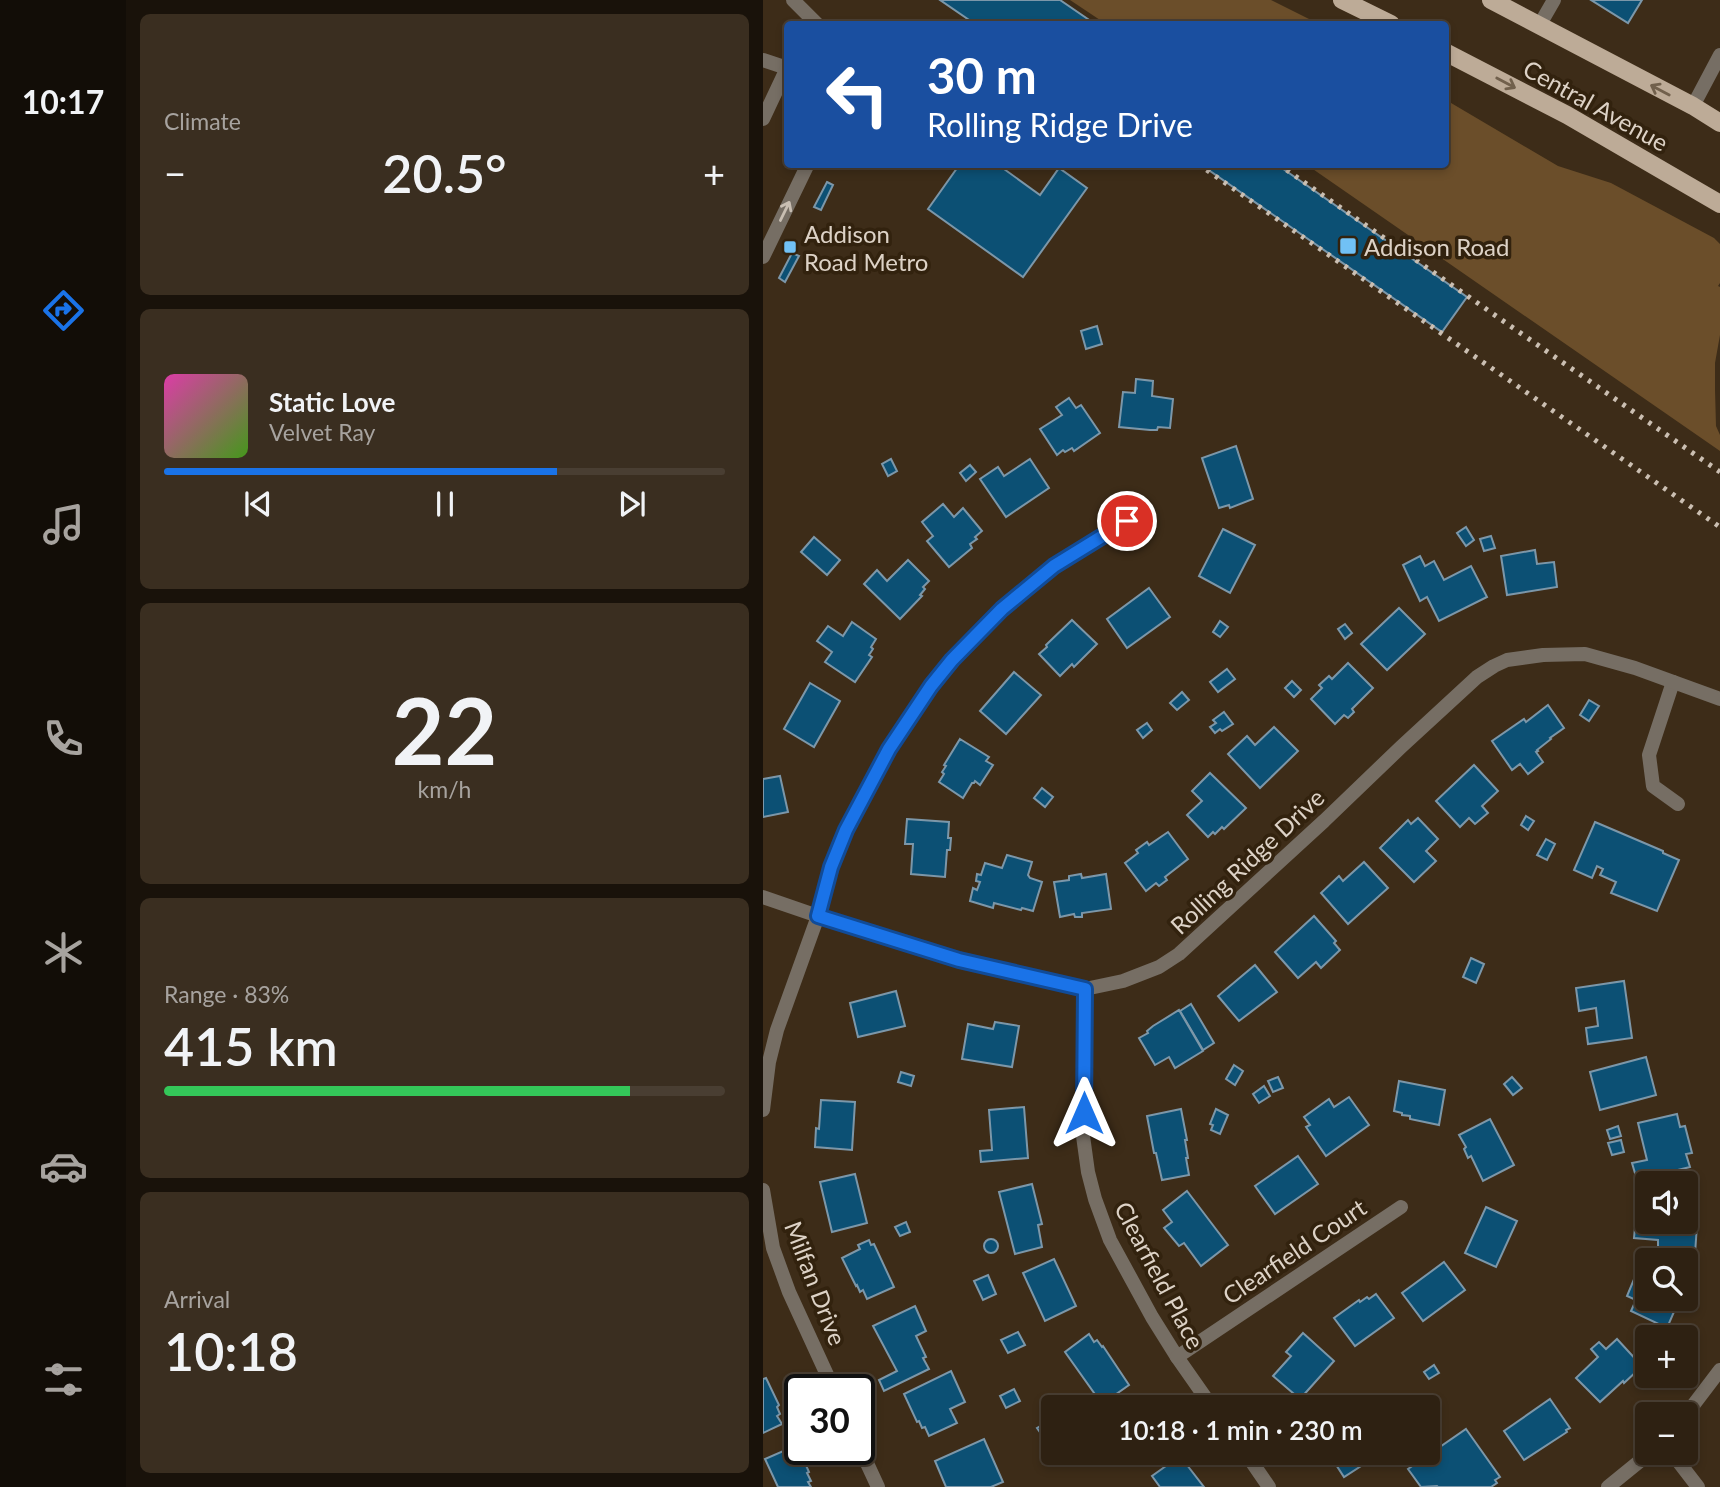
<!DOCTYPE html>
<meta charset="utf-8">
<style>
:root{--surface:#2e2112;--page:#3a2e20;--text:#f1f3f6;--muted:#a7a39f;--line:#493e32;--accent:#1a73e8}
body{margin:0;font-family:Lato,sans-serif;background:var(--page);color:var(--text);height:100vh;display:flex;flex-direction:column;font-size:26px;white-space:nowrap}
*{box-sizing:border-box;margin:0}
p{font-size:23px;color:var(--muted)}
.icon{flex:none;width:38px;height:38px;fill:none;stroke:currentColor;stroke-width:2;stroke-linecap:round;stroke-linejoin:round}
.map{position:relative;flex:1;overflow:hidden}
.side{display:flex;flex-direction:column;gap:14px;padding:14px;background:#19120a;width:637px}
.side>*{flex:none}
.top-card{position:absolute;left:21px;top:21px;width:665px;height:147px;border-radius:7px;box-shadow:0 4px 10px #0003,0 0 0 2px var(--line);background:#1a4fa0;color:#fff;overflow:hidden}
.tools{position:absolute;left:872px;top:1171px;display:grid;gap:14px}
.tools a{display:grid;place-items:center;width:63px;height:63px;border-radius:7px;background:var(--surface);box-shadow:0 4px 10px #0003,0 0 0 2px var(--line);font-size:35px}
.speed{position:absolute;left:21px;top:1374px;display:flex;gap:14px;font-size:35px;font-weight:700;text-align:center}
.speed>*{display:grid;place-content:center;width:91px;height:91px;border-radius:50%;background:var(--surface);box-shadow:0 4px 10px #0003,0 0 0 2px var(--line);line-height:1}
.speed .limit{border:4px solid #111;border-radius:10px;background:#fff;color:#111}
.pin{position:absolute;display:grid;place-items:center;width:60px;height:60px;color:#fff;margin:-30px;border:4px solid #fff;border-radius:50%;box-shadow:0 2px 7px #0007}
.me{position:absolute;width:77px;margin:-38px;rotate:0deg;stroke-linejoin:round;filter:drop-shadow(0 0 5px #0008)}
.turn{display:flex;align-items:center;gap:24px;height:147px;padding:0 28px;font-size:32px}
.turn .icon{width:91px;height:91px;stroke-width:2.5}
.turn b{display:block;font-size:49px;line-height:60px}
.big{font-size:52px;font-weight:600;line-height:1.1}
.side .tile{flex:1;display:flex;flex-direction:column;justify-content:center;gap:10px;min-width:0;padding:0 24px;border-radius:10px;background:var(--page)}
.side .dial{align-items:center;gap:0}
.dial b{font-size:91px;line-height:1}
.song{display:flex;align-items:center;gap:21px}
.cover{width:84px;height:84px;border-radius:10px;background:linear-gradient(135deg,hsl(320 70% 55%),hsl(100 70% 35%))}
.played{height:7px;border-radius:4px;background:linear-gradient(90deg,var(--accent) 70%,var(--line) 70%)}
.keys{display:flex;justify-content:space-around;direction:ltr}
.heat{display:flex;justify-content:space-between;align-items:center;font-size:38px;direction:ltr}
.charge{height:10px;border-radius:5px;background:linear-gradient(90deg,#34c759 83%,var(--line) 0)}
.trip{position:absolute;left:278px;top:1395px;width:399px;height:70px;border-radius:7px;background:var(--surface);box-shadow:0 4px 10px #0003,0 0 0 2px var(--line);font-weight:600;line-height:70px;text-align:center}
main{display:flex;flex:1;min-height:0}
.menu{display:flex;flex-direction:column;width:126px;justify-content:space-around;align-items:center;background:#120d07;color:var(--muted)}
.menu .icon{width:49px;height:49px}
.menu .selected{color:var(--accent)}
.menu b{font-size:32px;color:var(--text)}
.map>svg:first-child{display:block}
.green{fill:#6b4e2a}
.building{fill:#0c5074;stroke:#7c97a9;stroke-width:2}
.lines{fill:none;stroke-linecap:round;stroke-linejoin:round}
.lane{stroke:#766e64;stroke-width:14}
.street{stroke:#766e64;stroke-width:14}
.primary{stroke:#bdab97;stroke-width:18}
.rail{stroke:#cbbfb2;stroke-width:5;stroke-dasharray:3.5 7;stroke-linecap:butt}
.oneway{stroke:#71604c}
.oneway2{stroke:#c8beb2}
.route-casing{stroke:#114b97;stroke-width:18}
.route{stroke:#1a73e8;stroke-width:12}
.poi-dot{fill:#71c1f5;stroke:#32220e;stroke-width:2.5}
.labels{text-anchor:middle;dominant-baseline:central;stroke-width:7;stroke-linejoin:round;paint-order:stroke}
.street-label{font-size:24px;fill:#ddd2c6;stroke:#32220e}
.poi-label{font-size:24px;fill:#ddd2c6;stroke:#32220e;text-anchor:start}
</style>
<main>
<nav class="menu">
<b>10:17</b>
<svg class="icon selected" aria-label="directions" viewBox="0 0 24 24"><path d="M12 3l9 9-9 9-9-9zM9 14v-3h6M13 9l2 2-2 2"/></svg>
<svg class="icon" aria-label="music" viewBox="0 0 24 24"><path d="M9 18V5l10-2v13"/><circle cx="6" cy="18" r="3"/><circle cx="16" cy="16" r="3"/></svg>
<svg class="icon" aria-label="phone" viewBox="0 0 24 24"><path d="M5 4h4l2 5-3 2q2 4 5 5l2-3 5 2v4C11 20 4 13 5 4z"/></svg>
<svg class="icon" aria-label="climate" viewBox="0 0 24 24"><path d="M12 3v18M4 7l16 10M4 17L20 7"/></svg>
<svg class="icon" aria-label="car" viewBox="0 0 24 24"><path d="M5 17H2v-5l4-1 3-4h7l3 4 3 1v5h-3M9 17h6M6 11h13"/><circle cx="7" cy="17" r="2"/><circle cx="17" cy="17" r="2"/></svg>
<svg class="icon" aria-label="filters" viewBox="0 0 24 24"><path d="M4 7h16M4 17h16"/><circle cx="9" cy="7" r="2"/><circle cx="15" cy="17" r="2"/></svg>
</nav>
<section class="side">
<div class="tile"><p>Climate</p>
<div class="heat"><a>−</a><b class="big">20.5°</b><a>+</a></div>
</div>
<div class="tile">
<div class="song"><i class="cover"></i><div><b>Static Love</b><p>Velvet Ray</p></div></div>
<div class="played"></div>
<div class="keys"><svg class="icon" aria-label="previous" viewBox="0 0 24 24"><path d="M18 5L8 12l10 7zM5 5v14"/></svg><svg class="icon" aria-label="pause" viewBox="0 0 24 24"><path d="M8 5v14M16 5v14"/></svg><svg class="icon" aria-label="next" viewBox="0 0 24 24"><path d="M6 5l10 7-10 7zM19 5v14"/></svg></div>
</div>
<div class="tile dial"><b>22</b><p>km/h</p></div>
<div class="tile"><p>Range · 83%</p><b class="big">415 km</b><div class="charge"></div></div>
<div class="tile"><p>Arrival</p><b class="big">10:18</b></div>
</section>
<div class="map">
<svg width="957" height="1487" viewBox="0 0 957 1487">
<rect width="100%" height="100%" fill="#3d2c18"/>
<!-- green -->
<g class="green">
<path d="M307 0H508L556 24H343Z"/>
<path d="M683 100 795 166 848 183 951 238 957 244V283L955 286 957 287V335L952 363V390L953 426 957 435V451L544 165 682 164Z"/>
</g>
<!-- building -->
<g class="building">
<path d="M177 0H297L332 24H212Z"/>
<path d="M828 0H879L865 23Z"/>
<path d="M197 164H234L277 195 296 168 324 188 260 277 165 209Z"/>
<path d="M437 164H513L704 297 679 332Z"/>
<path d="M64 182 70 185 58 210 51 207Z"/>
<path d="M29 253 36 256 22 282 16 278Z"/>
<path d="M334 326 339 344 323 349 318 331Z"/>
<path d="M373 379 390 381 389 396 410 399 407 428 395 427 394 430H387L356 427 360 392 372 393Z"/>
<path d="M306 398 313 408 318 405 337 433 311 451 309 448 302 452 300 450 294 455 277 429 299 415 293 407Z"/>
<path d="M473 446 490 499 467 508 466 505 456 508 439 458Z"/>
<path d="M128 459 134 471 125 476 119 464Z"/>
<path d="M267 459 286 488 243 517 217 479 235 467 241 476Z"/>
<path d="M207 465 213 472 203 481 197 473Z"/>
<path d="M180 504 191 517 200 508 219 531 212 537 214 539 207 544 209 548 186 567 164 541 170 536 159 522Z"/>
<path d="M703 527 711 540 703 546 694 533Z"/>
<path d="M460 529 492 545 467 593 436 576Z"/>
<path d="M728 536 732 548 721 551 717 539Z"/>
<path d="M51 537 77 560 64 575 38 552Z"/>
<path d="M772 550 774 564 791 562 794 587 744 595 738 556Z"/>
<path d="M657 556 662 566 671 561 681 580 708 566 724 597 676 621 664 597 657 601 640 565Z"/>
<path d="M145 560 166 581 160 587 162 589 157 595 159 596 137 619 101 584 114 570 124 581Z"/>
<path d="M386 588 407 617 364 648 344 619Z"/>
<path d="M636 608 662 634 624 670 598 644Z"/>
<path d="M309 620 334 644 311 667 309 664 297 676 276 654 284 647 283 645Z"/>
<path d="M457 621 465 627 457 637 450 632Z"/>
<path d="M89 622 113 639 108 647 110 649 106 655 109 657 92 682 62 662 69 652 54 641 65 626 80 636Z"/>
<path d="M582 624 589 633 582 639 575 629Z"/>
<path d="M585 663 610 688 589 709 591 712 585 718 581 715 572 724 548 699 559 688 556 685 566 676 569 679Z"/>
<path d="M464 669 472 679 455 692 447 682Z"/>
<path d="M251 672 278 695 243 734 217 711Z"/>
<path d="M529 681 538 690 531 697 522 688Z"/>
<path d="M47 683 77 701 51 747 21 729Z"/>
<path d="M419 692 426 700 414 710 407 703Z"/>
<path d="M826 700 836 706 826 721 817 715Z"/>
<path d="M785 705 801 728 787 738 788 739 774 750 775 751 773 752 780 762 765 774 757 764 749 770 729 741 761 719 763 722Z"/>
<path d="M461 712 470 724 459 731 457 729 452 733 447 727 453 723 450 720Z"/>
<path d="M384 723 389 730 380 738 374 730Z"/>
<path d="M511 727 535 751 497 788 465 754 484 736 492 745Z"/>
<path d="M197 739 226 757 223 761 230 765 217 785 212 781 211 783H209L200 798 176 782 181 774 179 772 183 766 181 765Z"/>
<path d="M711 765 735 791 719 806 725 813 712 824 706 818 697 827 673 801Z"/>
<path d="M447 773 483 808 461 829 459 827 452 834 450 832 445 837 424 815 439 801 429 791Z"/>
<path d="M17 776 25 812 0 817V779Z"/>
<path d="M279 788 290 797 282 807 271 798Z"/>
<path d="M763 816 771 821 765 830 758 825Z"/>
<path d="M655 818 675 839 663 851 673 861 651 882 617 848 645 820 648 824Z"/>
<path d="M144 819 186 822 185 838H188L187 850H184L182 877 148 874 150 844H142Z"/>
<path d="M832 822 900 851V853L916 860 894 911 848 893 853 882 837 875 840 869 834 866 829 878 811 870Z"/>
<path d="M405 832 425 859 402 877 404 880 396 886 393 883 383 891 362 863 375 853 373 850 384 842 386 845Z"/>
<path d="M783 839 792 844 784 860 774 855Z"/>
<path d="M244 855 269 862 265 875 267 878 279 882 270 911 259 908 258 910 231 903 230 908 207 901 210 888 214 890 217 882 213 881 214 874 218 875 222 863 239 868Z"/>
<path d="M601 862 625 888 585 924 558 893 576 876 580 881Z"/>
<path d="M318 874 319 878 343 874 348 909 319 913V917H312L311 914 297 917 291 882 306 880V876Z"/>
<path d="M551 916 573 941 571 943 577 950 558 968 553 962 535 978 512 952Z"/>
<path d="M708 958 721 964 713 983 700 977Z"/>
<path d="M492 965 514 992 476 1021 455 996Z"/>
<path d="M861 981 869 1038 825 1044 823 1028 835 1026 833 1008 816 1011 813 988Z"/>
<path d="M133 991 142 1026 95 1037 87 1003Z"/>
<path d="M428 1004 451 1043 440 1050 417 1011Z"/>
<path d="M416 1010 440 1051 412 1068 406 1057 392 1065 376 1038 385 1033 384 1031 390 1026Z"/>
<path d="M232 1022 256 1026 249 1067 199 1059 205 1024 230 1029Z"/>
<path d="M883 1057 893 1095 837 1110 827 1072Z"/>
<path d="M471 1065 480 1071 472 1085 463 1079Z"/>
<path d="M138 1072 151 1076 148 1086 135 1082Z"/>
<path d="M515 1077 520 1088 510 1092 505 1081Z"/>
<path d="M749 1077 759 1088 750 1095 741 1084Z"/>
<path d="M636 1081 682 1090 676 1125 647 1119V1116L639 1115V1113L631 1111Z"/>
<path d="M501 1086 507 1096 496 1103 490 1094Z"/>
<path d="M586 1097 606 1125 563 1156 543 1127 547 1125 541 1117 566 1099 571 1107Z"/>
<path d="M58 1100 92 1102 89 1150 52 1147 53 1128 56 1129Z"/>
<path d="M261 1107 265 1158 218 1162 217 1151 229 1150 226 1110Z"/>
<path d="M418 1109 424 1140H422L425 1158H423L426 1175 399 1180 393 1153H391L384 1116Z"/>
<path d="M453 1109 465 1115 457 1134 448 1130 450 1125 447 1124Z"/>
<path d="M914 1114 917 1127 922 1126 929 1153 923 1154 927 1167 874 1180 869 1163 884 1160 875 1123Z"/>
<path d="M727 1119 751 1165 720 1181 708 1156 705 1158 701 1149 703 1147 696 1135Z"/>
<path d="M855 1126 858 1136 847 1139 844 1130Z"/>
<path d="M858 1140 861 1152 849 1155 845 1143Z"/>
<path d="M535 1156 555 1184 512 1214 492 1186Z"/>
<path d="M92 1174 104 1223 69 1232 57 1182Z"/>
<path d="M269 1184 279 1224 275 1225 279 1247 252 1254 236 1192Z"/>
<path d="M424 1191 465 1245 438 1266 421 1243 416 1246 401 1228 409 1222 400 1210Z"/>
<path d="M922 1194 936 1195 932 1254 895 1251V1240L871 1238 873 1216 884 1217V1222H922Z"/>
<path d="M723 1207 754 1221 733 1267 702 1253Z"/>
<path d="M143 1222 147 1232 137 1236 132 1227Z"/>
<circle cx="228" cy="1246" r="7"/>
<path d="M106 1240 108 1245 111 1244 131 1287 104 1299 100 1290 97 1292 94 1285 93 1286 79 1258 97 1249 95 1245Z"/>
<path d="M291 1259 313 1306 282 1321 260 1273Z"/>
<path d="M681 1262 702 1290 660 1321 639 1293Z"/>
<path d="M874 1272 884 1276V1298H917L904 1328 868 1311 873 1300 864 1296Z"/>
<path d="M225 1275 233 1294 220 1300 211 1281Z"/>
<path d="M613 1294 631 1318 592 1346 571 1318 596 1300 597 1302 604 1297 606 1299Z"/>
<path d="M152 1306 163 1331 153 1336 163 1357 160 1358 166 1369 121 1391 116 1380 134 1371 110 1326Z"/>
<path d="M255 1332 262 1345 245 1353 238 1340Z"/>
<path d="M540 1333 571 1361 537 1399 510 1376 528 1356 523 1352Z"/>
<path d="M326 1334 331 1342 334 1340 339 1347 340 1346 366 1385 339 1404 302 1352Z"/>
<path d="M854 1339 877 1364 873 1368 875 1370 861 1383 860 1381 837 1402 813 1378 835 1357 828 1349 836 1342 843 1349Z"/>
<path d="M671 1365 676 1373 666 1379 661 1372Z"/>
<path d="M188 1371 202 1402 187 1409 194 1423 166 1436 162 1427 159 1428 156 1421 154 1422 141 1394Z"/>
<path d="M3 1378 16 1405 14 1407 17 1414 14 1416 19 1424 0 1433V1379Z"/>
<path d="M251 1389 257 1401 243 1408 237 1396Z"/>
<path d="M787 1399 807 1428 803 1430 804 1432 761 1460 741 1431Z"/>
<path d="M284 1422 290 1432 281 1438 274 1428Z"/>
<path d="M703 1429 737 1477 732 1480 734 1483 728 1487H675L674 1486 658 1487 645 1469Z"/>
<path d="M221 1439 240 1482 228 1487H183L172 1461Z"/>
<path d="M34 1445 46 1472 44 1473 48 1481 45 1482 48 1487H15L2 1459Z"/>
<path d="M559 1452H605L609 1459 581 1477 566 1454 562 1457Z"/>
<path d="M417 1456 441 1487H397L389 1476Z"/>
</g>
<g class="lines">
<!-- lane -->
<g class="lane">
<path d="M30 0 54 24"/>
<path d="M776 26 791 0"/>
<path d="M0 60 24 68"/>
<path d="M930 106 957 55"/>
<path d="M0 119 24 68"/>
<path d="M0 257 45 164"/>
<path d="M910 682 886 755 890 786 915 804"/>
<path d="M908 1452 935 1487"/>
</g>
<!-- street -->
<g class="street">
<path d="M0 897 55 916 196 960 322 989 360 981 396 967 416 954 561 821 638 747 714 677 731 666 744 660 780 655 822 654 872 668 957 699"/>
<path d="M322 989 320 1136 325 1172 332 1199 347 1240 389 1317 414 1357 449 1407"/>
<path d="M0 1110 6 1062 14 1030 55 916 68 867 83 830 126 749 149 713 189 660 239 609 291 566 364 521"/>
<path d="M0 1190 10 1248 26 1292 71 1390"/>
<path d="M414 1357 638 1207"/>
<path d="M922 1416 957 1370"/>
<path d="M96 1446 115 1487"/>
<path d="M482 1452 506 1487"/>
<path d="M845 1487 888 1452"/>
</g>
<!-- primary -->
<g class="primary">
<path d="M579 0 628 24"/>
<path d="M728 0 930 106 957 123"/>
<path d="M682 52 804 115 957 204"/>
</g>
<!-- rail -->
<g class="rail">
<path d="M435 164 957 527"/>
<path d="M515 164 957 472"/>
</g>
</g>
<!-- one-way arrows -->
<defs><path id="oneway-shaft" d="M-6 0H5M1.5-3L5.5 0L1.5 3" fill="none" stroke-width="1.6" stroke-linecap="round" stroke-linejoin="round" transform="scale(1.75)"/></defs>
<g class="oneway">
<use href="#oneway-shaft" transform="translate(743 83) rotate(28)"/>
<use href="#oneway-shaft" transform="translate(897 90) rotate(-152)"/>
</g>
<use class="oneway2" href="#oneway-shaft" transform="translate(22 211) rotate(-64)"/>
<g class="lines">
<defs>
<path id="route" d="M321 1113 322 989 196 960 55 916 68 867 83 830 126 749 168 686 189 660 239 609 291 566 364 521"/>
</defs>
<!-- route casing -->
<use href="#route" class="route-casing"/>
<!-- route -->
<use href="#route" class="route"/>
</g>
<!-- markers -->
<g class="poi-dot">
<rect x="576" y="237" width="18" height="18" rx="3.5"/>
<rect x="20" y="240" width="14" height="14" rx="3.5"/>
</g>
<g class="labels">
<!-- street labels -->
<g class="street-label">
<text transform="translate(833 105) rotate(29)">Central Avenue</text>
<text transform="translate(484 861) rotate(-43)">Rolling Ridge Drive</text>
<text transform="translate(531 1251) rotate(-34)">Clearfield Court</text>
<text transform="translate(397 1275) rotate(62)">Clearfield Place</text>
<text transform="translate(53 1283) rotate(69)">Milfan Drive</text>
</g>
<!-- poi labels -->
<g class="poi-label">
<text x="41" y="233">Addison<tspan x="41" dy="28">Road Metro</tspan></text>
<text x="601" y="246">Addison Road</text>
</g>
</g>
</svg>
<div class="tools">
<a><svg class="icon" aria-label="sound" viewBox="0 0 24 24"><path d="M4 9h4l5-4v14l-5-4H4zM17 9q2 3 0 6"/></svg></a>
<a><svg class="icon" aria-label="search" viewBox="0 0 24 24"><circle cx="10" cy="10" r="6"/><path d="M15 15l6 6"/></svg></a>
<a>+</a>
<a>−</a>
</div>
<div class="speed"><div class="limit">30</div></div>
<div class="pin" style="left:364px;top:521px;background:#d93025"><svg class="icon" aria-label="arrive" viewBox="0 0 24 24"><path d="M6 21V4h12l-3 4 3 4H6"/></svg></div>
<svg class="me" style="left:321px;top:1113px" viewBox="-20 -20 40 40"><path d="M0-17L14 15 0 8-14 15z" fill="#1a73e8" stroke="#fff" stroke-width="4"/></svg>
<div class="trip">10:18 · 1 min · 230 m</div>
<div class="top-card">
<div class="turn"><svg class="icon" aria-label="left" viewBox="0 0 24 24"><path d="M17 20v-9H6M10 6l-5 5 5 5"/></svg><div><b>30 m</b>Rolling Ridge Drive</div></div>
</div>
</div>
</main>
